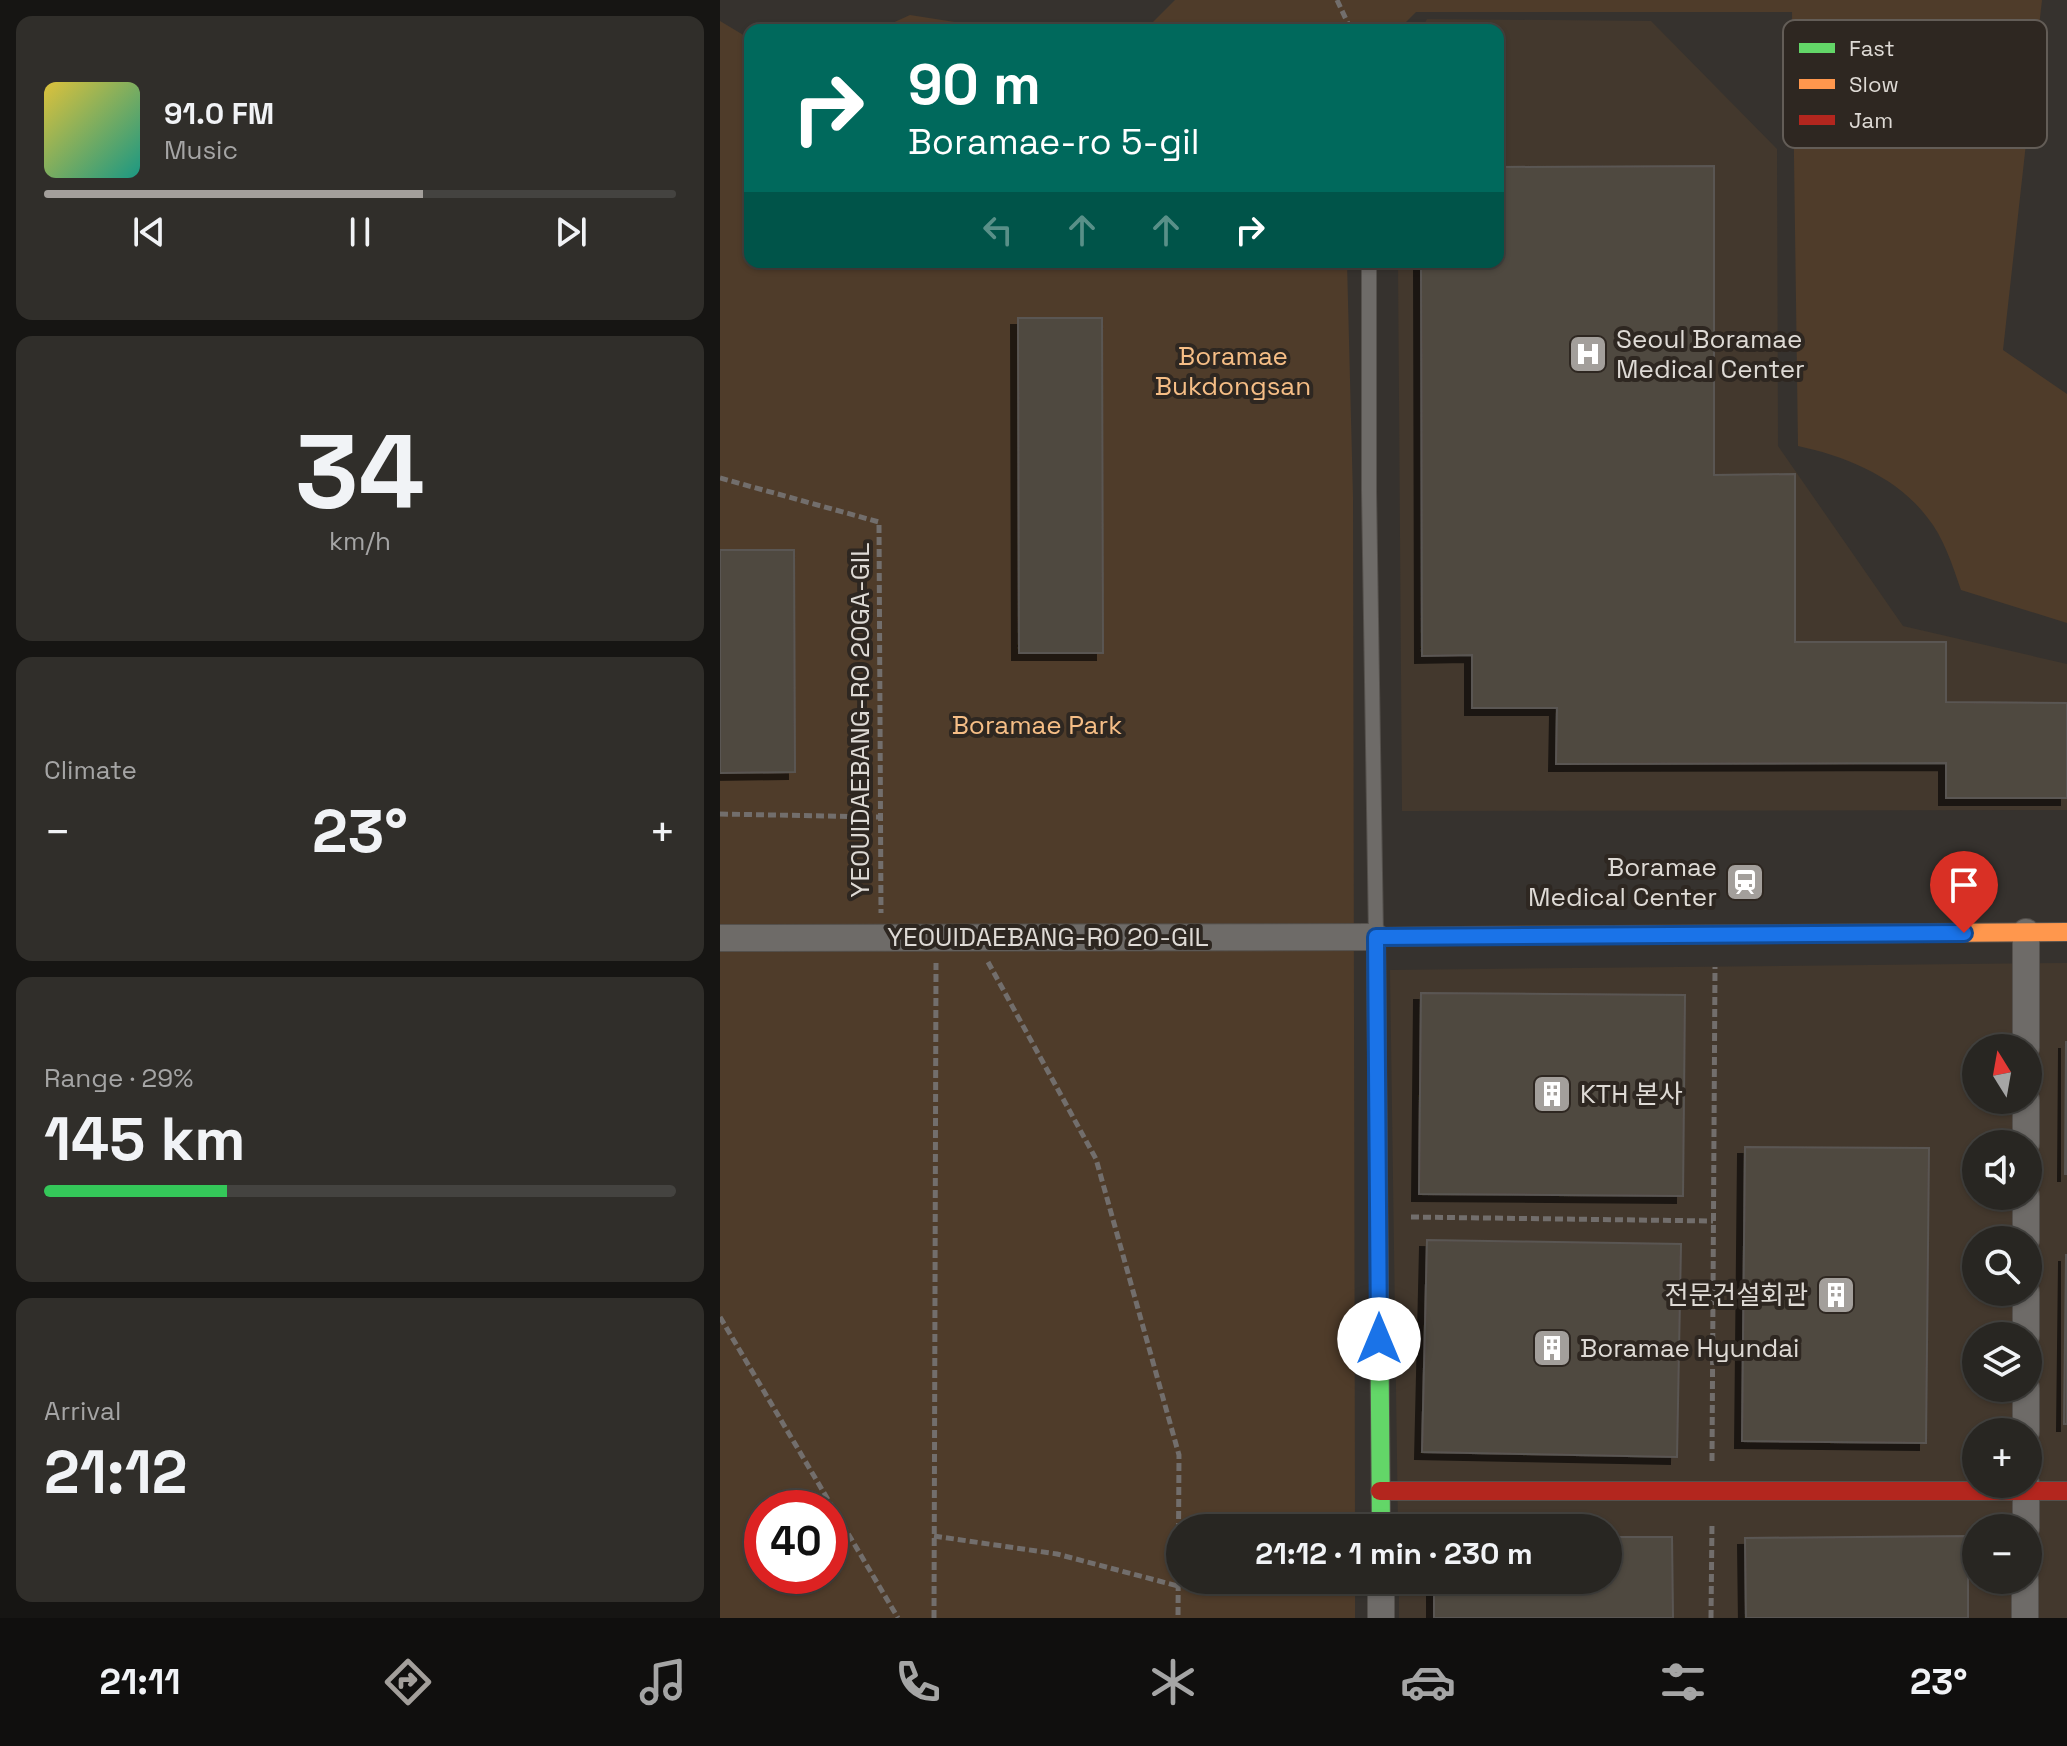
<!DOCTYPE html>
<meta charset="utf-8">
<style>
:root{--surface:#282622;--page:#302e2a;--text:#f1f3f6;--muted:#a5a5a5;--line:#444340;--accent:#a39f9b}
body{margin:0;font-family:"Space Grotesk","Noto Sans KR",sans-serif;background:var(--page);color:var(--text);height:100vh;display:flex;flex-direction:column;font-size:30px;white-space:nowrap}
*{box-sizing:border-box;margin:0}
p{font-size:26px;color:var(--muted)}
.icon{flex:none;width:44px;height:44px;fill:none;stroke:currentColor;stroke-width:2;stroke-linecap:round;stroke-linejoin:round}
.map{position:relative;flex:1;overflow:hidden}
.panel{display:flex;flex-direction:column;gap:16px;padding:16px;background:#161513;width:720px}
.panel>*{flex:none}
.guide{position:absolute;left:24px;top:24px;width:760px;height:244px;border-radius:16px;box-shadow:0 2px 6px #0004,0 0 0 2px var(--line);background:#00695c;color:#fff;overflow:hidden}
.needle{width:52px;rotate:349deg}
.controls{position:absolute;left:1242px;top:1034px;display:grid;gap:16px}
.controls a{display:grid;place-items:center;width:80px;height:80px;border-radius:50%;background:var(--surface);box-shadow:0 2px 6px #0004,0 0 0 2px var(--line);font-size:40px}
.speed{position:absolute;left:24px;top:1490px;display:flex;gap:16px;font-size:40px;font-weight:700;text-align:center}
.speed>*{display:grid;place-content:center;width:104px;height:104px;border-radius:50%;background:var(--surface);box-shadow:0 2px 6px #0004,0 0 0 2px var(--line);line-height:1}
.speed .limit{border:12px solid #d22;background:#fff;color:#111}
.pin{position:absolute;display:grid;place-items:center;width:68px;height:68px;color:#fff;margin:-82px -34px;border-radius:50% 50% 50% 0;rotate:-45deg;box-shadow:0 0 8px #0007}
.pin .icon{rotate:45deg}
.me{position:absolute;width:88px;margin:-44px;rotate:0deg;stroke-linejoin:round;filter:drop-shadow(0 0 6px #0008)}
.turn{display:flex;align-items:center;gap:28px;height:168px;padding:0 32px;font-size:36px}
.turn .icon{width:104px;height:104px;stroke-width:2.5}
.turn b{display:block;font-size:56px;line-height:68px}
.lanes{display:flex;align-items:center;height:76px;padding:0 32px;background:#0003;justify-content:center;gap:40px;direction:ltr}
.lanes .off{opacity:.35}
.big{font-size:60px;font-weight:700;line-height:1.1}
.panel .card{flex:1;display:flex;flex-direction:column;justify-content:center;gap:12px;min-width:0;padding:0 28px;border-radius:16px;background:var(--page)}
.panel .dial{align-items:center;gap:0}
.dial b{font-size:104px;line-height:1}
.song{display:flex;align-items:center;gap:24px}
.cover{width:96px;height:96px;border-radius:12px;background:linear-gradient(135deg,hsl(50 70% 55%),hsl(170 70% 35%))}
.played{height:8px;border-radius:4px;background:linear-gradient(90deg,var(--accent) 60%,var(--line) 60%)}
.keys{display:flex;justify-content:space-around;direction:ltr}
.heat{display:flex;justify-content:space-between;align-items:center;font-size:44px;direction:ltr}
.charge{height:12px;border-radius:6px;background:linear-gradient(90deg,#34c759 29%,var(--line) 0)}
.trip{position:absolute;left:446px;top:1514px;width:456px;height:80px;border-radius:40px;background:var(--surface);box-shadow:0 2px 6px #0004,0 0 0 2px var(--line);font-weight:700;line-height:80px;text-align:center}
.tabs{display:flex;height:128px;justify-content:space-around;align-items:center;background:#100f0e;color:var(--muted)}
.tabs .icon{width:56px;height:56px}
.tabs .on{color:var(--accent)}
.tabs b{font-size:36px;color:var(--text)}
main{display:flex;flex:1;min-height:0}
.map>svg:first-child{display:block}
.built{fill:#43382d;fill-rule:evenodd}
.green{fill:#4f3c2a;fill-rule:evenodd}
.building{fill:#504840;stroke:#5a5653;stroke-width:2;filter:url(#shadow)}
.lines{fill:none;stroke-linecap:round;stroke-linejoin:round}
.lane-casing{stroke:#54504c;stroke-width:16}
.street-casing{stroke:#54504c;stroke-width:28}
.fast-casing{stroke:#54504c;stroke-width:20}
.slow-casing{stroke:#54504c;stroke-width:20}
.jam-casing{stroke:#54504c;stroke-width:20}
.path{stroke:#726e6c;stroke-width:5;stroke-dasharray:8 4;stroke-linecap:butt}
.lane{stroke:#6e6b68;stroke-width:14}
.street{stroke:#6e6b68;stroke-width:26}
.fast{stroke:#63d668;stroke-width:18}
.slow{stroke:#ff974d;stroke-width:18}
.jam{stroke:#b3261e;stroke-width:18}
.route-casing{stroke:#114b97;stroke-width:20}
.route{stroke:#1a73e8;stroke-width:14}
.labels{text-anchor:middle;dominant-baseline:central;stroke-width:8;stroke-linejoin:round;paint-order:stroke}
.poi-label{font-size:26px;fill:#dedad5;stroke:#2e2721;text-anchor:start}
.park-label{font-size:26px;fill:#f6be86;stroke:#2e2721}
.street-label{font-size:26px;fill:#dedad5;stroke:#2e2721}
.key{fill:#2e2721;stroke:#635d57;stroke-width:2}
.key-label{font-size:22px;fill:#dedad5}
</style>
<main>
<section class="panel">
<div class="card">
<div class="song"><i class="cover"></i><div><b>91.0 FM</b><p>Music</p></div></div>
<div class="played"></div>
<div class="keys"><svg class="icon" aria-label="previous" viewBox="0 0 24 24"><path d="M18 5L8 12l10 7zM5 5v14"/></svg><svg class="icon" aria-label="pause" viewBox="0 0 24 24"><path d="M8 5v14M16 5v14"/></svg><svg class="icon" aria-label="next" viewBox="0 0 24 24"><path d="M6 5l10 7-10 7zM19 5v14"/></svg></div>
</div>
<div class="card dial"><b>34</b><p>km/h</p></div>
<div class="card"><p>Climate</p>
<div class="heat"><a>−</a><b class="big">23°</b><a>+</a></div>
</div>
<div class="card"><p>Range · 29%</p><b class="big">145 km</b><div class="charge"></div></div>
<div class="card"><p>Arrival</p><b class="big">21:12</b></div>
</section>
<div class="map">
<svg width="1347" height="1618" viewBox="0 0 1347 1618">
<defs>
<filter id="shadow"><feDropShadow dx="-7" dy="7" stdDeviation="0" flood-color="#0009"/></filter>
</defs>
<rect width="100%" height="100%" fill="#36322e"/>
<!-- built -->
<g class="built">
<path d="M707 19 931 21 1057 149 1058 446 1183 626 1347 664V810L682 811 678 262H778V30H701Z"/>
<path d="M1347 963V1618H679V1580H888V1528H678L670 970ZM1256 1048H1308V1100H1256ZM1256 1144H1308V1196H1256ZM1256 1240H1308V1292H1256ZM1256 1336H1308V1388H1256ZM1256 1432H1308V1484H1256ZM1256 1528H1308V1580H1256Z"/>
</g>
<!-- green -->
<g class="green">
<path d="M455 0H1322L1283 350 1347 394V623L1241 590C1232 564 1224 538 1207 517 1177 477 1125 456 1078 446L1072 12H696L678 30H425Z"/>
<path d="M190 15 286 30H157Z"/>
<path d="M0 21 30 39V262H627L633 497 635 1528H460V1580H635V1618H0ZM42 1508H110V1576H42Z"/>
</g>
<!-- building -->
<g class="building">
<path d="M994 166V475L1075 474V642H1226V702L1347 703V798H1226V763L836 764 837 708H752V655L702 656 701 262H778V167Z"/>
<path d="M298 318H382L383 653H299Z"/>
<path d="M0 550H74L75 772 0 773Z"/>
<path d="M701 993 965 995 963 1196 699 1194Z"/>
<path d="M1346 1042H1347V1174H1345Z"/>
<path d="M1025 1147 1209 1148 1206 1443 1022 1441Z"/>
<path d="M707 1240 961 1244 957 1457 702 1452Z"/>
<path d="M1346 1255H1347V1424H1344Z"/>
<path d="M1248 1536V1618H1026L1025 1538Z"/>
<path d="M888 1537H952L953 1618H714V1580H888Z"/>
</g>
<g class="lines">
<defs>
<path id="lane" d="M649 262V491L656 936"/>
<g id="street">
<path d="M0 938 656 937"/>
<path d="M1306 1048V932"/>
<path d="M1306 1144V1100"/>
<path d="M1306 1240V1196"/>
<path d="M1306 1336V1292"/>
<path d="M1306 1432V1388"/>
<path d="M1306 1528V1484"/>
<path d="M661 1580V1618"/>
<path d="M1305 1618V1580"/>
</g>
<path id="fast" d="M661 1528 656 937 738 936"/>
<path id="slow" d="M738 936 1347 932"/>
<path id="jam" d="M660 1491H1347"/>
</defs>
<!-- lane casing -->
<use href="#lane" class="lane-casing"/>
<!-- street casing -->
<use href="#street" class="street-casing"/>
<!-- fast casing -->
<use href="#fast" class="fast-casing"/>
<!-- slow casing -->
<use href="#slow" class="slow-casing"/>
<!-- jam casing -->
<use href="#jam" class="jam-casing"/>
<!-- path -->
<g class="path">
<path d="M617 0 631 30"/>
<path d="M0 478 159 522 161 913"/>
<path d="M0 814 160 817"/>
<path d="M268 962 376 1159 459 1455 458 1618"/>
<path d="M691 1217 993 1221"/>
<path d="M0 1317 178 1618"/>
<path d="M992 1461 995 967"/>
<path d="M214 1536 337 1554 458 1586"/>
<path d="M214 1618 216 963"/>
<path d="M991 1618 992 1523"/>
</g>
<!-- lane -->
<use href="#lane" class="lane"/>
<!-- street -->
<use href="#street" class="street"/>
<!-- fast -->
<use href="#fast" class="fast"/>
<!-- slow -->
<use href="#slow" class="slow"/>
<!-- jam -->
<use href="#jam" class="jam"/>
</g>
<g class="lines">
<defs>
<path id="route" d="M659 1339 656 937 1244 933"/>
</defs>
<!-- route casing -->
<use href="#route" class="route-casing"/>
<!-- route -->
<use href="#route" class="route"/>
</g>
<!-- icons -->
<defs>
<symbol id="hospital-square" viewBox="-11 -11 22 22"><rect x="-9" y="-9" width="18" height="18" rx="4" fill="#a39f9b" stroke="#2e2721"/><path d="M-5-5h3v3.5h4V-5h3V5h-3V1.5h-4V5h-3Z" fill="#fff"/></symbol>
<symbol id="station-square" viewBox="-11 -11 22 22"><rect x="-9" y="-9" width="18" height="18" rx="4" fill="#a39f9b" stroke="#2e2721"/><path d="M-3-6H3Q5-6 5-4V2Q5 4 3 4L4.5 6H3L1.5 4h-3L-3 6H-4.5L-3 4Q-5 4-5 2V-4Q-5-6-3-6ZM-3.5-4v3h7v-3ZM-3.5 1v1.5H-2V1ZM2 1v1.5H3.5V1Z" fill="#fff"/></symbol>
<symbol id="building-square" viewBox="-11 -11 22 22"><rect x="-9" y="-9" width="18" height="18" rx="4" fill="#a39f9b" stroke="#2e2721"/><path d="M-4-6H4V6H1V3H-1V6H-4ZM-2.5-4.3h1.7v1.8h-1.7ZM.8-4.3h1.7v1.8H.8ZM-2.5-1h1.7V.8h-1.7ZM.8-1h1.7V.8H.8Z" fill="#fff"/></symbol>
</defs>
<g fill-rule="evenodd">
<use href="#hospital-square" x="846" y="332" width="44" height="44"/>
<use href="#station-square" x="1003" y="860" width="44" height="44"/>
<use href="#building-square" x="810" y="1072" width="44" height="44"/>
<use href="#building-square" x="1094" y="1273" width="44" height="44"/>
<use href="#building-square" x="810" y="1326" width="44" height="44"/>
</g>
<g class="labels">
<!-- poi labels -->
<g class="poi-label">
<text x="896" y="339">Seoul Boramae<tspan x="896" dy="30">Medical Center</tspan></text>
<text x="997" y="867" text-anchor="end">Boramae<tspan x="997" dy="30">Medical Center</tspan></text>
<text x="860" y="1094">KTH 본사</text>
<text x="1088" y="1295" text-anchor="end">전문건설회관</text>
<text x="860" y="1348">Boramae Hyundai</text>
</g>
<!-- park labels -->
<g class="park-label">
<text x="513" y="356">Boramae<tspan x="513" dy="30">Bukdongsan</tspan></text>
<text x="317" y="725">Boramae Park</text>
</g>
<!-- street labels -->
<g class="street-label">
<text transform="translate(140 720) rotate(-90)">YEOUIDAEBANG-RO 20GA-GIL</text>
<text x="328" y="937">YEOUIDAEBANG-RO 20-GIL</text>
</g>
</g>
<!-- legend -->
<rect x="1063" y="20" width="264" height="128" rx="12" class="key"/>
<rect x="1079" y="43" width="36" height="10" fill="#63d668"/>
<rect x="1079" y="79" width="36" height="10" fill="#ff974d"/>
<rect x="1079" y="115" width="36" height="10" fill="#b3261e"/>
<g class="key-label">
<text x="1129" y="56">Fast</text>
<text x="1129" y="92">Slow</text>
<text x="1129" y="128">Jam</text>
</g>
</svg>
<div class="controls">
<a><svg class="needle" viewBox="-14 -14 28 28"><path d="M0-13l5 13h-10z" fill="#e53935"/><path d="M0 13l5-13h-10z" fill="#a5a5a5"/></svg></a>
<a><svg class="icon" aria-label="sound" viewBox="0 0 24 24"><path d="M4 9h4l5-4v14l-5-4H4zM17 9q2 3 0 6"/></svg></a>
<a><svg class="icon" aria-label="search" viewBox="0 0 24 24"><circle cx="10" cy="10" r="6"/><path d="M15 15l6 6"/></svg></a>
<a><svg class="icon" aria-label="layers" viewBox="0 0 24 24"><path d="M12 4l9 5-9 5-9-5zM3 14l9 5 9-5"/></svg></a>
<a>+</a>
<a>−</a>
</div>
<div class="speed"><div class="limit">40</div></div>
<div class="pin" style="left:1244px;top:933px;background:#d93025"><svg class="icon" aria-label="arrive" viewBox="0 0 24 24"><path d="M6 21V4h12l-3 4 3 4H6"/></svg></div>
<svg class="me" style="left:659px;top:1339px" viewBox="-20 -20 40 40"><circle r="19" fill="#fff"/><path d="M0-13L10 11 0 6-10 11z" fill="#1a73e8"/></svg>
<div class="trip">21:12 · 1 min · 230 m</div>
<div class="guide">
<div class="turn"><svg class="icon" aria-label="right" viewBox="0 0 24 24"><path d="M7 20v-9h11M14 6l5 5-5 5"/></svg><div><b>90 m</b>Boramae-ro 5-gil</div></div>
<div class="lanes"><svg class="icon off" aria-label="left" viewBox="0 0 24 24"><path d="M17 20v-9H6M10 6l-5 5 5 5"/></svg><svg class="icon off" aria-label="ahead" viewBox="0 0 24 24"><path d="M12 20V5M6 11l6-6 6 6"/></svg><svg class="icon off" aria-label="ahead" viewBox="0 0 24 24"><path d="M12 20V5M6 11l6-6 6 6"/></svg><svg class="icon" aria-label="right" viewBox="0 0 24 24"><path d="M7 20v-9h11M14 6l5 5-5 5"/></svg></div>
</div>
</div>
</main>
<nav class="tabs">
<b>21:11</b>
<svg class="icon on" aria-label="directions" viewBox="0 0 24 24"><path d="M12 3l9 9-9 9-9-9zM9 14v-3h6M13 9l2 2-2 2"/></svg>
<svg class="icon" aria-label="music" viewBox="0 0 24 24"><path d="M9 18V5l10-2v13"/><circle cx="6" cy="18" r="3"/><circle cx="16" cy="16" r="3"/></svg>
<svg class="icon" aria-label="phone" viewBox="0 0 24 24"><path d="M5 4h4l2 5-3 2q2 4 5 5l2-3 5 2v4C11 20 4 13 5 4z"/></svg>
<svg class="icon" aria-label="climate" viewBox="0 0 24 24"><path d="M12 3v18M4 7l16 10M4 17L20 7"/></svg>
<svg class="icon" aria-label="car" viewBox="0 0 24 24"><path d="M5 17H2v-5l4-1 3-4h7l3 4 3 1v5h-3M9 17h6M6 11h13"/><circle cx="7" cy="17" r="2"/><circle cx="17" cy="17" r="2"/></svg>
<svg class="icon" aria-label="filters" viewBox="0 0 24 24"><path d="M4 7h16M4 17h16"/><circle cx="9" cy="7" r="2"/><circle cx="15" cy="17" r="2"/></svg>
<b>23°</b>
</nav>
